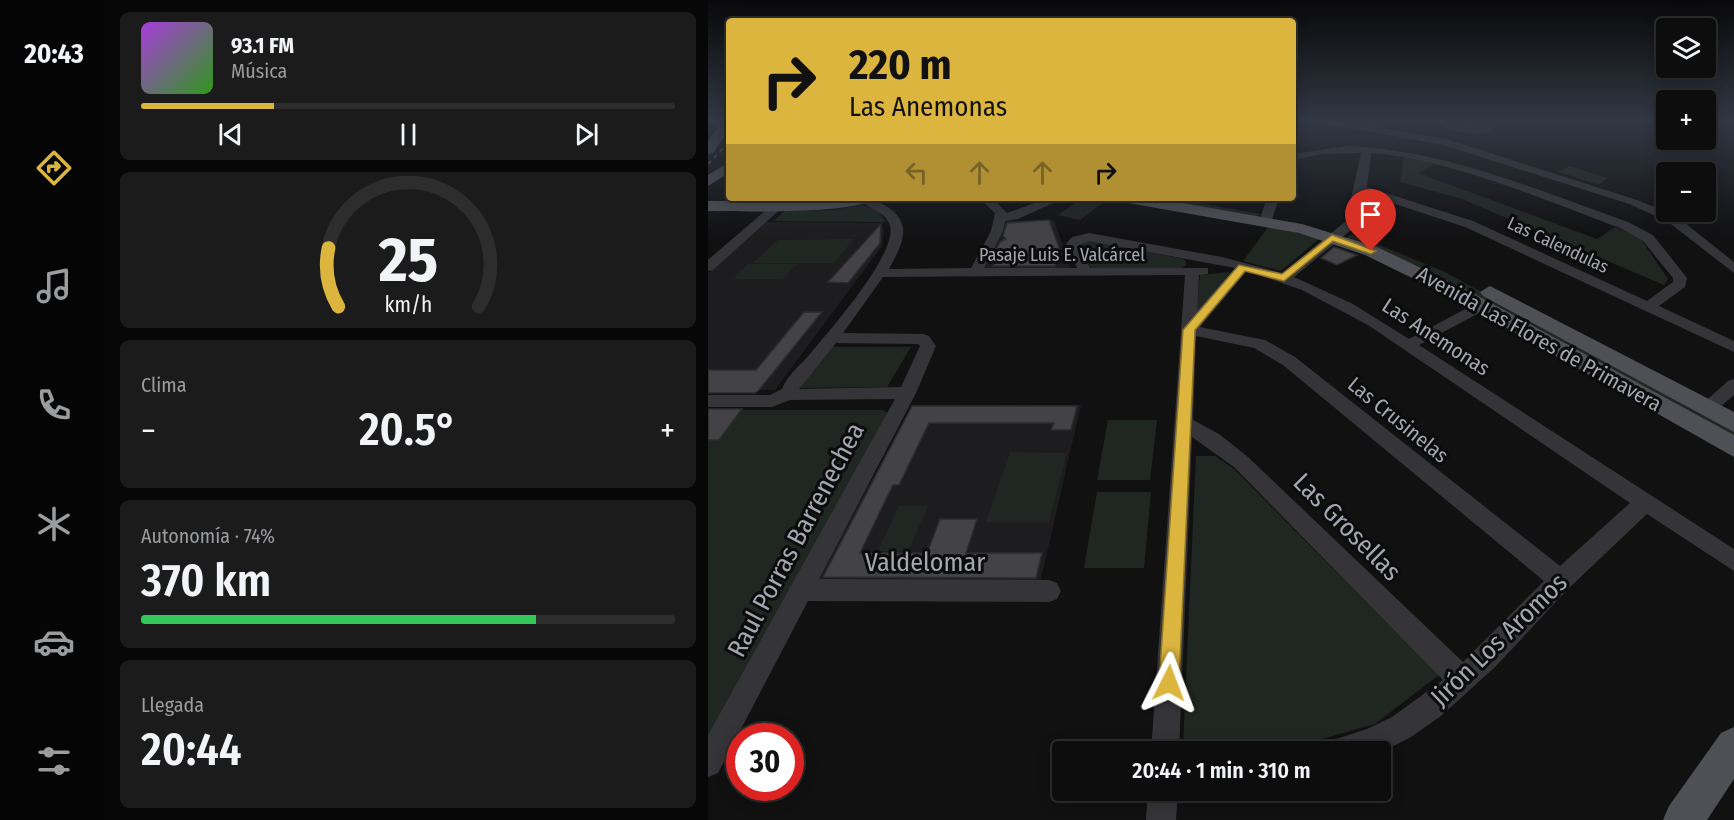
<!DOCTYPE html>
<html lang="es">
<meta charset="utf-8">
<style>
:root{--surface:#0d0d0e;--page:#1b1b1c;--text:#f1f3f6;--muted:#9a9c9e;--line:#2d2d2e;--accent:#dcb53f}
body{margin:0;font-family:"Fira Sans Condensed",sans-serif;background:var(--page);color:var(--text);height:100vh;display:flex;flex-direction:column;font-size:22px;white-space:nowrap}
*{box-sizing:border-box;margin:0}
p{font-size:20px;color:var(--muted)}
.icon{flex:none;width:33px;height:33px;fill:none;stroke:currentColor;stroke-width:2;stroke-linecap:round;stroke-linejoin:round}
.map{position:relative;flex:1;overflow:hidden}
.side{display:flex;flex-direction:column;gap:12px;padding:12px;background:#070708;width:600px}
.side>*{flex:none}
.guide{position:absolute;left:18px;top:18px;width:570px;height:183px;border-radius:6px;box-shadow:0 3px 15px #0003,0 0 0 2px var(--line);background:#dcb53f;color:#111;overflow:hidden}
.buttons{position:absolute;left:948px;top:18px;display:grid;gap:12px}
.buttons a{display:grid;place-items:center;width:60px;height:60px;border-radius:6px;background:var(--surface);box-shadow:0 3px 15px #0003,0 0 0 2px var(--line);font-size:30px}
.speed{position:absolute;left:18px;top:723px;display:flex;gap:12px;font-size:30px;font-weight:700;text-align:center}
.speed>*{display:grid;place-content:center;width:78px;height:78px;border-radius:50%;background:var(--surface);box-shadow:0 3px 15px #0003,0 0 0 2px var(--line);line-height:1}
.speed .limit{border:9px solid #d22;background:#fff;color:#111}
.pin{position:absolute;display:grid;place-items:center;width:51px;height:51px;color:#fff;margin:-62px -26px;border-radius:50% 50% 50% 0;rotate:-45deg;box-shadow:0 0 6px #0007}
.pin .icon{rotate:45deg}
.me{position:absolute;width:66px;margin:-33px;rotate:3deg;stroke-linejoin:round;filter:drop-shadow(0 0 4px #0008)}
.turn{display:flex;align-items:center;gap:21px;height:126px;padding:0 24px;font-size:27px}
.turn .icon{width:78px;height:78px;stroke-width:2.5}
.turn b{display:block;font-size:42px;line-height:51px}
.lanes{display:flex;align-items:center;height:57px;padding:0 24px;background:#0003;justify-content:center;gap:30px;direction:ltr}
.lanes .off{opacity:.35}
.big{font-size:45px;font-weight:600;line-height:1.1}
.side .tile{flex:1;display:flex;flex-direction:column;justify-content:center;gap:9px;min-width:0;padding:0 21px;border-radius:9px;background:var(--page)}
.side .dial{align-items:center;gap:0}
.dial svg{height:156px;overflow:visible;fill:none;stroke:var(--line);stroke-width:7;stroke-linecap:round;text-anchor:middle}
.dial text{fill:var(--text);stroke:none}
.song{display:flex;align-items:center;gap:18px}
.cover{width:72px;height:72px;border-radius:9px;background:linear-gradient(135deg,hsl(280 70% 55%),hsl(110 70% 35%))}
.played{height:6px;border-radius:3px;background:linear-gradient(90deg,var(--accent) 25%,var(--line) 25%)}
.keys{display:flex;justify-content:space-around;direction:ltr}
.heat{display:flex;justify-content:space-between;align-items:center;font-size:33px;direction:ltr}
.charge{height:9px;border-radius:4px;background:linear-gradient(90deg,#34c759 74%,var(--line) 0)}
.trip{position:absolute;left:344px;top:741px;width:339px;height:60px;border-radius:6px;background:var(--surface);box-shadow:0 3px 15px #0003,0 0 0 2px var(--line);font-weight:600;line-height:60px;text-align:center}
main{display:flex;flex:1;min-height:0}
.tab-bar{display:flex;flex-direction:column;width:108px;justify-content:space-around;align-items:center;background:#050506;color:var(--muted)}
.tab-bar .icon{width:42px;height:42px}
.tab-bar .on{color:var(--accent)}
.tab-bar b{font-size:27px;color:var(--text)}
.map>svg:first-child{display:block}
.built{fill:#1d1d1f}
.green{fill:#202621}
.building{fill:#434347;stroke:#2c2b2e;stroke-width:1.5}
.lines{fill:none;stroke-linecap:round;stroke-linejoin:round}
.minor{fill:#353539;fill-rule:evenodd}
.major{fill:#4f5055;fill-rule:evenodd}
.rail{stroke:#4e4f54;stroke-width:2;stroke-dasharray:4.5 4;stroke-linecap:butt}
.route{fill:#dcb53f;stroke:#8f7629;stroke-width:1.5}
.labels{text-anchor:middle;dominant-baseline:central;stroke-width:6;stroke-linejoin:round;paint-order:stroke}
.far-street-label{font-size:18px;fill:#a4a7b1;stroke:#0c0c0d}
.street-label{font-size:21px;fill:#a4a7b1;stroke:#0c0c0d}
.near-street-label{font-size:26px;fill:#a4a7b1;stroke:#0c0c0d}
</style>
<main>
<nav class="tab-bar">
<b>20:43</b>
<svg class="icon on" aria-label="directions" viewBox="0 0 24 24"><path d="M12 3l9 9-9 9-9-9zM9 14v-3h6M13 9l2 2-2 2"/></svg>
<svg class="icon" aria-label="music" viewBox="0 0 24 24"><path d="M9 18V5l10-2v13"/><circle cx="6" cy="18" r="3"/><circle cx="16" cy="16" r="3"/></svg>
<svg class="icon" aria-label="phone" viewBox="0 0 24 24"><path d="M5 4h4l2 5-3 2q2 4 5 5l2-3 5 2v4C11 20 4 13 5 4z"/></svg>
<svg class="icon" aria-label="climate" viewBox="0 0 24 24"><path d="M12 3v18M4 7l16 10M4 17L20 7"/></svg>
<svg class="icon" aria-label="car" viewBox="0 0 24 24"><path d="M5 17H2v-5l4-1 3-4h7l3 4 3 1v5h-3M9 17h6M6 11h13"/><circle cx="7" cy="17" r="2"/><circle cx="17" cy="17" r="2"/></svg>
<svg class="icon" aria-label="filters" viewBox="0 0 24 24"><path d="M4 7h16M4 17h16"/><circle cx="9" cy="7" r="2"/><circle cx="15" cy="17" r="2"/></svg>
</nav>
<section class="side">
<div class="tile">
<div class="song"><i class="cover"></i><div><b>93.1 FM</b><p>Música</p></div></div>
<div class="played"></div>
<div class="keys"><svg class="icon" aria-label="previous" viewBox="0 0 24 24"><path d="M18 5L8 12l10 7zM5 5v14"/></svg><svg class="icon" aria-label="pause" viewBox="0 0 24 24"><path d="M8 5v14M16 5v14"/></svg><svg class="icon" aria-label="next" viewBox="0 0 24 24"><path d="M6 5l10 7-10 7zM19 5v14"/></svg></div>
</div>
<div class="tile dial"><svg viewBox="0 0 100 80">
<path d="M14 69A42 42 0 1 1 86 69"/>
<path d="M14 69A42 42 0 0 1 9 39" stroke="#dcb53f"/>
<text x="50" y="56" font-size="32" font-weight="700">25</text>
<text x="50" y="72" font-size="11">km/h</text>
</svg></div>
<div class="tile"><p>Clima</p>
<div class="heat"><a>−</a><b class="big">20.5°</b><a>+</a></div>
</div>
<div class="tile"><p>Autonomía · 74%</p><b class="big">370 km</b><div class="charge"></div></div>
<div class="tile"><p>Llegada</p><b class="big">20:44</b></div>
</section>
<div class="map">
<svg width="1026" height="820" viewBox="0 0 1026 820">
<rect width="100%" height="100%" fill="#111112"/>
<!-- built -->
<g class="built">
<path d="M346 220 363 269H271L296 221Z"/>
<path d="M58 222 172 223 176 231 174 246 67 390H0V273Z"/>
<path d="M373 405 332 583 108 582 204 406Z"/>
</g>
<!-- green -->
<g class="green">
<path d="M696 155 728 163 710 173 889 239 907 227 932 238 960 279 956 285 754 199 692 182Z"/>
<path d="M862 166 900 178 890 185 851 172Z"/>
<path d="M374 198 397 201 372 220 350 215Z"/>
<path d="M437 198H463L553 214 546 217Z"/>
<path d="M154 205 169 210 178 222 66 221 76 211 123 210Z"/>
<path d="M561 226 612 238 573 271 535 261Z"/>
<path d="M644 234 735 271 1026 429V442L637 239Z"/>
<path d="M146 239 126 263H45L70 240Z"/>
<path d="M382 240 476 259 479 264 473 269H383L370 243Z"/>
<path d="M40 264H89L75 279H25Z"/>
<path d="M523 272 486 318 492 275Z"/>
<path d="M121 347H203L179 387 90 388Z"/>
<path d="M0 410H175L181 414 0 740Z"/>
<path d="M400 420H449L442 480H389Z"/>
<path d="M302 452 359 453 341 522H278Z"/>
<path d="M488 456H507L525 468 731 675 667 724 603 742 548 748 475 746Z"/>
<path d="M389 492H443L436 568H376Z"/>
<path d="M191 506H220L200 552 170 551Z"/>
</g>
<!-- building -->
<g class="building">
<path d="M341 220 353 253 347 266H285L290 257 283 258 292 242 298 239 295 236 299 223Z"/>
<path d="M173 224 172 243 140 283 120 282Z"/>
<path d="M626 247 649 255 629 265 613 258Z"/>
<path d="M96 312H114L51 390 47 393H0V370H48Z"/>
<path d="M204 406H369L363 430H343L346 423H221L191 485H185L152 553H219L232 519H269L258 553H334L328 578 115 577Z"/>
<path d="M0 409H34L11 440H0Z"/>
</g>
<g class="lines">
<!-- minor -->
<g class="minor">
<path d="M607 122H635L738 139 929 200 967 215 1026 262V273L959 221 921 204 736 145Z"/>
<path d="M725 122C740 122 753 127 768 127L752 122C765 122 776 121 785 130 772 139 738 130 725 122Z"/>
<path d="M640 146C736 150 830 190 920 222L945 235 979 278 977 287 951 306 1026 341V352L757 227 657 194 648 226 586 277 645 304 701 339 761 307H771L773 310 771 313 711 345 1026 549V571L939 514 860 589 787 667 733 716 703 737 672 753 615 752 619 742 659 729 684 717 735 680 526 467 484 437 471 752H443L477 275 175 277 135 333 215 334 221 336 228 346 208 393 111 579 341 580 349 583 353 591 349 599 341 602 100 601 10 773 0 777V735L187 399 82 400 64 407H0V395H62L74 389C78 377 93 364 102 354 119 333 194 250 181 223 175 210 158 208 149 198 166 198 192 208 195 228 197 241 187 258 181 269L263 268 283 231 287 213 271 198H284L299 213 340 198H356L310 219 297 221 295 231 276 268H369L358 244 364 237 381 233 514 257 574 273 638 221 653 153 613 154 585 160V154ZM663 153C740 158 839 201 912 228L935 241 965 278V282L939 301 765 221 659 187ZM381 241 527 268 489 311 491 275 500 274V268H382L371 245ZM539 271 594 290 660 325 922 503 852 566 587 357 557 340 492 327ZM488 336 546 348 575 365 836 581 755 662 540 457 511 434 485 420ZM128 343 210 344 212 346 193 387 91 389Z"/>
<path d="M559 198H571L563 222 557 226 551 222Z"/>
<path d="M66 203 76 206 5 270 0 271V260Z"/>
<path d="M1026 379V395L1005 413H993L990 409 993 405 1020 381Z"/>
<path d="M440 790H470L468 820H438Z"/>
</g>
<!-- major -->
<g class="major">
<path d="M14 122H21V129L5 153 0 154V141Z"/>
<path d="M21 162V173L0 186V175Z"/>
<path d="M128 198H166C151 215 27 211 0 211V201H107Z"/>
<path d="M412 198H446L594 224 669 247 761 291 1026 435V457L747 299 657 255 591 233 420 203Z"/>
<path d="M782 286 1026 412V432L775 296 772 292Z"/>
<path d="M1026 727V779L999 820H955L961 806 1013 733Z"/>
</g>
<!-- rail -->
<path class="rail" d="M0 164 21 142"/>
</g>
<!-- sky -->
<linearGradient id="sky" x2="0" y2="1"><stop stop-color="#09090a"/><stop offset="0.51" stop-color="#323844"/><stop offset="1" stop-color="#323844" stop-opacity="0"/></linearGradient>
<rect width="1026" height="237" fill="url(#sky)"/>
<!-- route -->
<path class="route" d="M624 235 668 251 663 254 625 241 576 281 537 271 487 330 471 683 468 690 461 693 454 690 451 683 475 330 531 265 574 274Z"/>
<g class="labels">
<!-- far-street labels -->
<g class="far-street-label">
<text transform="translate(850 245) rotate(25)">Las Calendulas</text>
<text x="354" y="255">Pasaje Luis E. Valcárcel</text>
</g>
<!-- street labels -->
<g class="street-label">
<text transform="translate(728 337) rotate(33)">Las Anemonas</text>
<text transform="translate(831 339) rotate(29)">Avenida Las Flores de Primavera</text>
<text transform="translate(690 420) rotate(39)">Las Crusinelas</text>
</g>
<!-- near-street labels -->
<g class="near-street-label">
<text transform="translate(639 527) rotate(45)">Las Grosellas</text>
<text transform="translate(88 540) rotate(-62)">Raul Porras Barrenechea</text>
<text x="217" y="562">Valdelomar</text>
<text transform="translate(791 640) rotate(-44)">Jirón Los Aromos</text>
</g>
</g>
</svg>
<div class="buttons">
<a><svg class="icon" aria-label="layers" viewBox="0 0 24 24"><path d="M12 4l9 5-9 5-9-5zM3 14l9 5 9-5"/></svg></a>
<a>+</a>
<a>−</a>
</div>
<div class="speed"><div class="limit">30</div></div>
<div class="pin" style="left:663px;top:251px;background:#d93025"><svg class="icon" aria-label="arrive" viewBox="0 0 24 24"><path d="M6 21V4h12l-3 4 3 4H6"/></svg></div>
<svg class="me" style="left:461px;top:683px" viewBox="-20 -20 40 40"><path d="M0-17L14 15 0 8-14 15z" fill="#dcb53f" stroke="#fff" stroke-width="4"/></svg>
<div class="trip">20:44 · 1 min · 310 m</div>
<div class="guide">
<div class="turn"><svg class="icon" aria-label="right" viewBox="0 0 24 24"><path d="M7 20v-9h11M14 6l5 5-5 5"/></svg><div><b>220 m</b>Las Anemonas</div></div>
<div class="lanes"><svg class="icon off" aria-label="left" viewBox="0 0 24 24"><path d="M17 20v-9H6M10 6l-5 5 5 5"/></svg><svg class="icon off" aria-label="ahead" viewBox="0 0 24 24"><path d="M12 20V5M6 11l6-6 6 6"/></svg><svg class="icon off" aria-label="ahead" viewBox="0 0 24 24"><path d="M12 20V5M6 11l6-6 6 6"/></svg><svg class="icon" aria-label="right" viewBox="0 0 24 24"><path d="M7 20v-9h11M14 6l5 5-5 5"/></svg></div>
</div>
</div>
</main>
